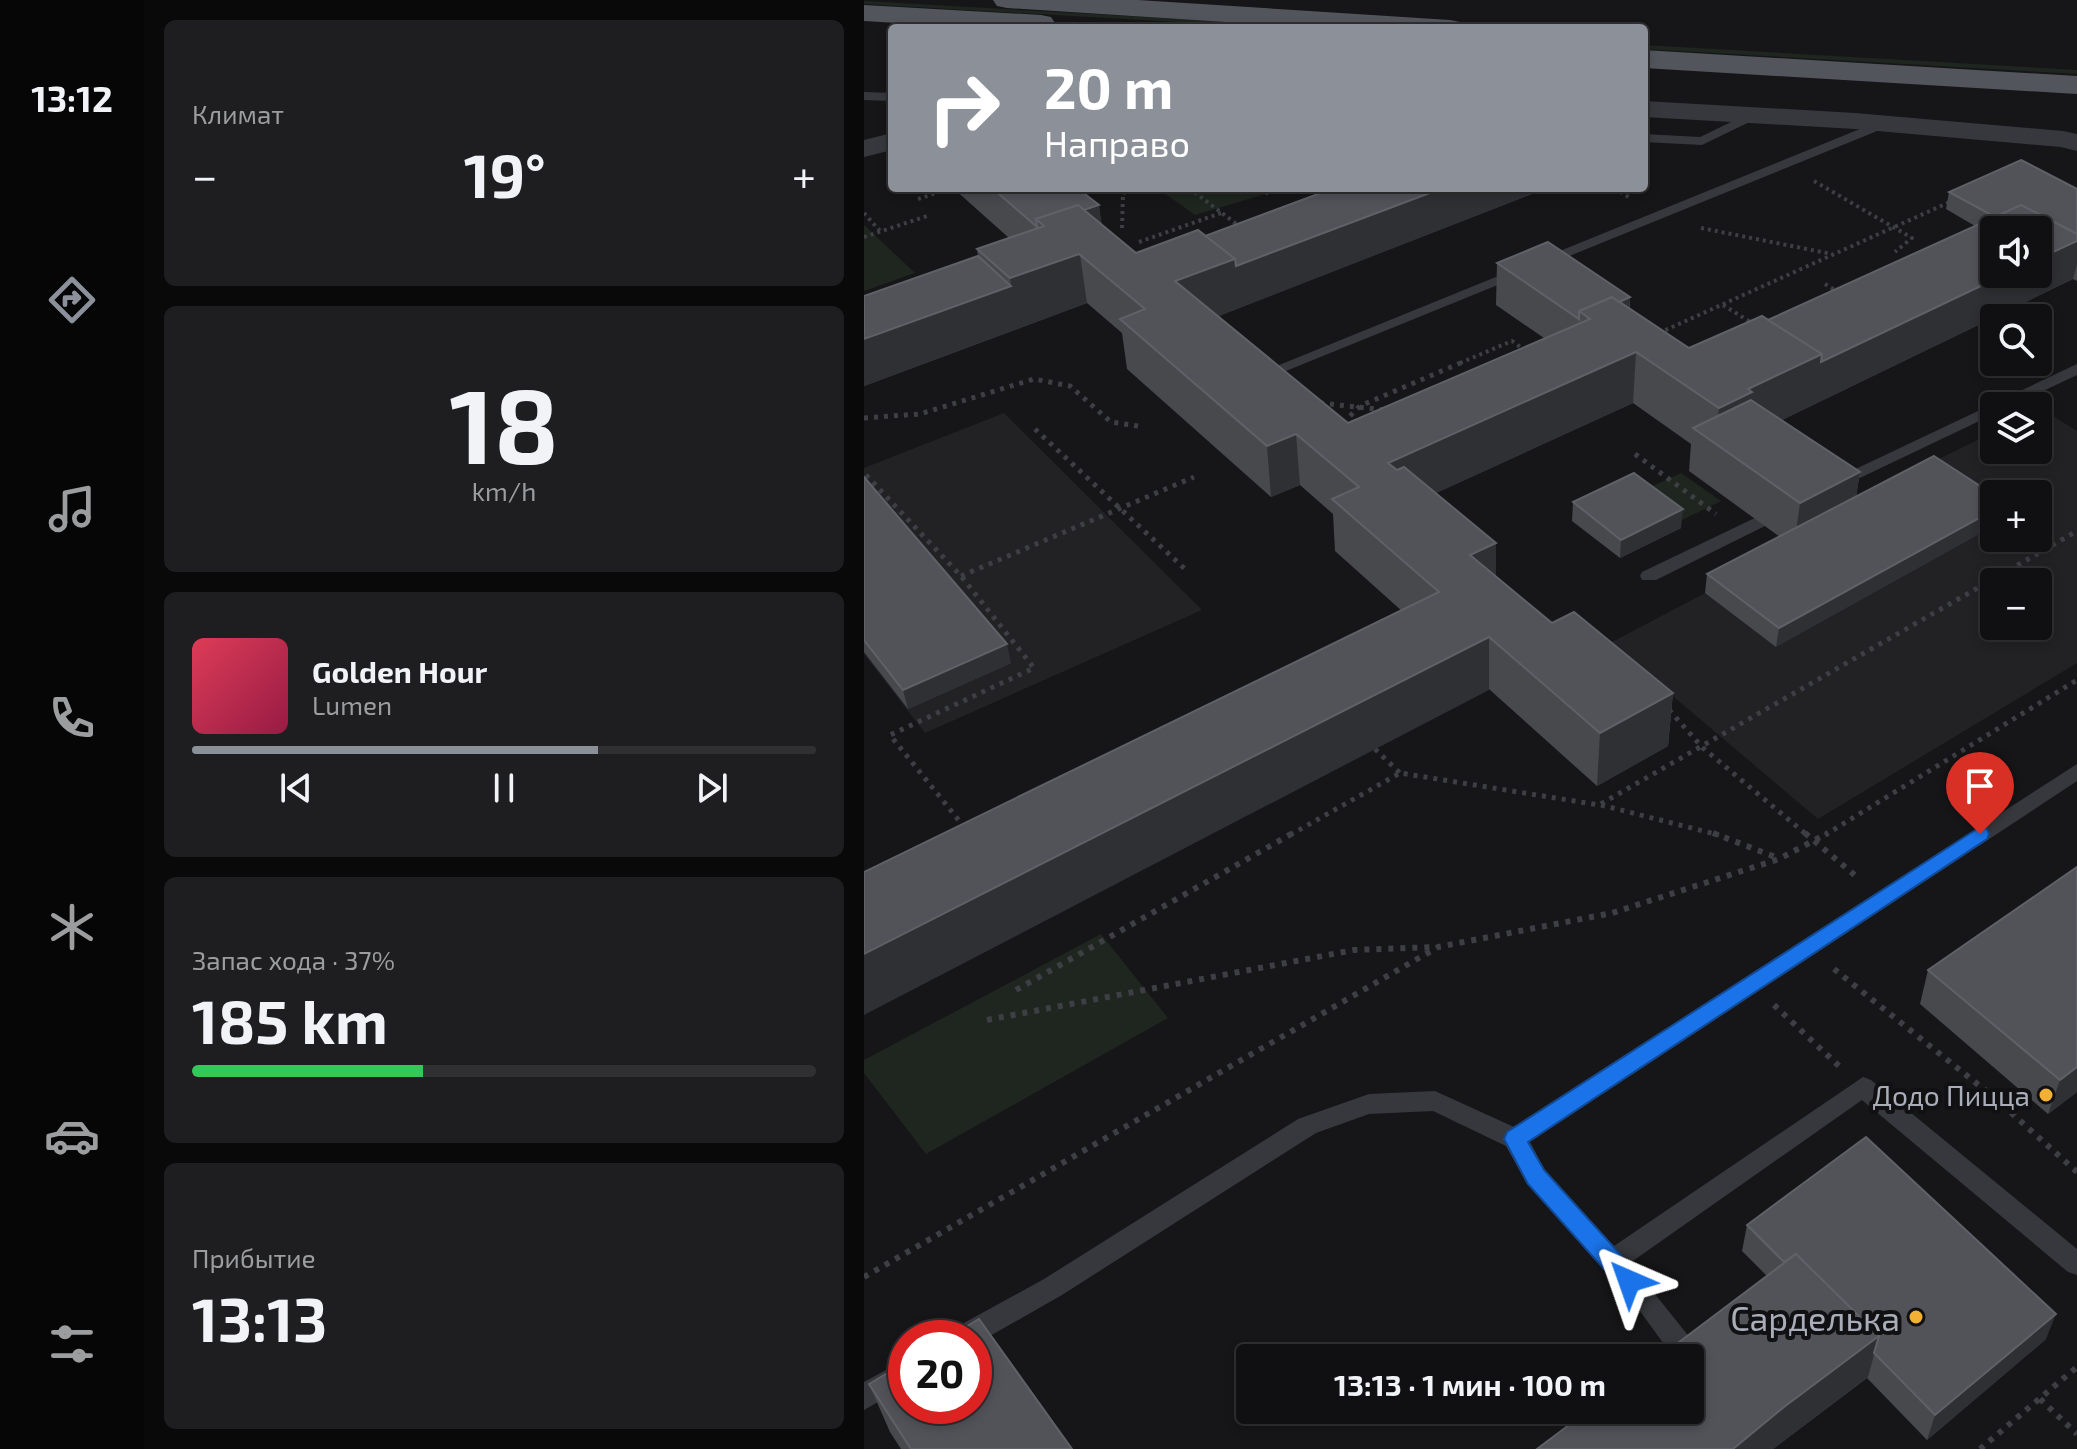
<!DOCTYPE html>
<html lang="ru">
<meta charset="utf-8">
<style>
:root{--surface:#101012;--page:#1e1e20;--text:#f1f3f6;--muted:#9c9d9f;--line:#303032;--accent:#8c9099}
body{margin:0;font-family:"Exo 2",sans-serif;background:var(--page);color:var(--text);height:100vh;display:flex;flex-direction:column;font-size:30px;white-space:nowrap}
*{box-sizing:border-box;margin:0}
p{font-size:26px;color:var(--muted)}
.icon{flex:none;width:44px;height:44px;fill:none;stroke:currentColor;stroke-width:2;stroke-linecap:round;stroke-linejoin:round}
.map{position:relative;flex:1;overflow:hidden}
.drawer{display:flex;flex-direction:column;gap:20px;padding:20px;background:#09090a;width:720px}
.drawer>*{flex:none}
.guide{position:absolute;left:24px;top:24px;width:760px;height:168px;border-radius:8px;box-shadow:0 4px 12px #0003,0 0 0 2px var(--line);background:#8c9099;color:#fff;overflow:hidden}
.buttons{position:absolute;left:1116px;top:216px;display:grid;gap:16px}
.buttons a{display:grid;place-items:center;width:72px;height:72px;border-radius:8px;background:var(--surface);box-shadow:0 4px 12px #0003,0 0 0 2px var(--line);font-size:40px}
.speed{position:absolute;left:24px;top:1320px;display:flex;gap:16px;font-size:40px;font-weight:700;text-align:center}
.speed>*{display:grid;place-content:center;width:104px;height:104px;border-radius:50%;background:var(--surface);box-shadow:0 4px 12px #0003,0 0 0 2px var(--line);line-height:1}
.speed .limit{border:12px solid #d22;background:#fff;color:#111}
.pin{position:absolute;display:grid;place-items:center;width:68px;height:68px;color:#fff;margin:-82px -34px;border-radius:50% 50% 50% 0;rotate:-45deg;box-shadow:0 0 8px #0007}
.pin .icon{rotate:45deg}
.me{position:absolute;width:88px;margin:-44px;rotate:317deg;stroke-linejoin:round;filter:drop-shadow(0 0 6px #0008)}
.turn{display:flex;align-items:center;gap:28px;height:168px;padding:0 24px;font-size:36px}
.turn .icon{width:104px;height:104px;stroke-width:2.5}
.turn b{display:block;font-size:56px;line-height:68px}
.big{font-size:60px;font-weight:700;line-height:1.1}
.drawer .widget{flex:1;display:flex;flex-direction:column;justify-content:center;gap:12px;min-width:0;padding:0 28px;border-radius:12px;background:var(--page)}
.drawer .dial{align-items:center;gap:0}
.dial b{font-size:104px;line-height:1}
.song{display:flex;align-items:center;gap:24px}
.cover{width:96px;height:96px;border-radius:12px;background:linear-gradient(135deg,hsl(350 70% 55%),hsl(340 70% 35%))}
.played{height:8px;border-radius:4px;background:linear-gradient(90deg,var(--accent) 65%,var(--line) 65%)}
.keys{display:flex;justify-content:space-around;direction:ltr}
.heat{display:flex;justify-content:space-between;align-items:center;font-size:44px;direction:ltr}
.charge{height:12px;border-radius:6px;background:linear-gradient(90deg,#34c759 37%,var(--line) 0)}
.trip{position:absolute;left:372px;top:1344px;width:468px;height:80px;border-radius:8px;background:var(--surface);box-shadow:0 4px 12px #0003,0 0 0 2px var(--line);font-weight:700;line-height:80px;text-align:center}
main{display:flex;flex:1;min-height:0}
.menu{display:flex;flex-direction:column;width:144px;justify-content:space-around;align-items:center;background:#060607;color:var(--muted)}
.menu .icon{width:56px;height:56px}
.menu .selected{color:var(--accent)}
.menu b{font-size:36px;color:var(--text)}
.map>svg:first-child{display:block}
.built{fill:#222225;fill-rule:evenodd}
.green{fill:#1e261f}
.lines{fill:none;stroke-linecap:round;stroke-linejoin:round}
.path-far2{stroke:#3d3f44;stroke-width:4;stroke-dasharray:3 4;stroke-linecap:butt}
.path-far1{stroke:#3d3f44;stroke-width:5;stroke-dasharray:4 6;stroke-linecap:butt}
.path{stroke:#3d3f44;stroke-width:6;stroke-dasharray:5 7;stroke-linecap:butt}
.lane{fill:#37383d;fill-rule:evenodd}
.street{fill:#37383d;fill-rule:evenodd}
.primary{fill:#53555c;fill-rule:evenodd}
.wall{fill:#47494d}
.shaded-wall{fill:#2f3033}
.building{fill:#525359;stroke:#5f6168;stroke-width:2}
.route{fill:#1a73e8;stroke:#114b97;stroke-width:2}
.poi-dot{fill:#f2b134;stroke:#111113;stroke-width:3}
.labels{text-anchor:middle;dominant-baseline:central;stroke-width:8;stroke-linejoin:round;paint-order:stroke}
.poi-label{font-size:28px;fill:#a8adb8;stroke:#111113;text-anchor:end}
.near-poi-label{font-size:34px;fill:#a8adb8;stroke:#111113;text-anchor:end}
</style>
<main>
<nav class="menu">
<b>13:12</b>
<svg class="icon selected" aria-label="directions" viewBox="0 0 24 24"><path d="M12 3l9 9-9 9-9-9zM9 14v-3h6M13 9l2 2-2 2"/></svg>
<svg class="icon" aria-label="music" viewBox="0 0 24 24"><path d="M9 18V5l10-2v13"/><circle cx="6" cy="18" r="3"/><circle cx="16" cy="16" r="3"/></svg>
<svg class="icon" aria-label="phone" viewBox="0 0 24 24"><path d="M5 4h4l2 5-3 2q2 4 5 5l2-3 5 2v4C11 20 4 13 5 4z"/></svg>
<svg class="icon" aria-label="climate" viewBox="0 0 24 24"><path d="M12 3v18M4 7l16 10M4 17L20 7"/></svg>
<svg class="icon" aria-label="car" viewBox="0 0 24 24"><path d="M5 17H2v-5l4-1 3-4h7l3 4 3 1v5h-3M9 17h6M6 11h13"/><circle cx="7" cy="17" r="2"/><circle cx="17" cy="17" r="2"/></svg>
<svg class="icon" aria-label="filters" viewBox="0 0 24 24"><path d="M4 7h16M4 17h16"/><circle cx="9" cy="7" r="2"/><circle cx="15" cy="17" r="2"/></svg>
</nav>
<section class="drawer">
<div class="widget"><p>Климат</p>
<div class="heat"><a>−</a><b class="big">19°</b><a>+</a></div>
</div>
<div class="widget dial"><b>18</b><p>km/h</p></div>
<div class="widget">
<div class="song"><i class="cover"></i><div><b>Golden Hour</b><p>Lumen</p></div></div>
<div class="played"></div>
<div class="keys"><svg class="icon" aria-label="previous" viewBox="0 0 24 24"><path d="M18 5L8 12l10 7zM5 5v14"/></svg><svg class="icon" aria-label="pause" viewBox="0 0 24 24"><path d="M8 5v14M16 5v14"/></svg><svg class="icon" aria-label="next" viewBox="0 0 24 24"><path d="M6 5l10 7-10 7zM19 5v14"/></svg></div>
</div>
<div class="widget"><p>Запас хода · 37%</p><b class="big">185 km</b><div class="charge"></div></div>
<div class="widget"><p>Прибытие</p><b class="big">13:13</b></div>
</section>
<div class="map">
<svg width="1213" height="1449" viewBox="0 0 1213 1449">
<rect width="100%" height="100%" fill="#161618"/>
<!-- built -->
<g class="built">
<path d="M1178 409 1213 431V663L954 819 746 643 988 516 976 507 1130 432V450H1174V411ZM1130 494H1174V538H1130ZM1130 582H1174V626H1130Z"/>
<path d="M140 413 338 610 61 733 0 654V468Z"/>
</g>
<!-- green -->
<g class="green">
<path d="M0 1 475 28H415L0 4Z"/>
<path d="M780 45 1213 70V74L780 49Z"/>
<path d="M293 188H421L331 215Z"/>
<path d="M0 225 51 273 0 291Z"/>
<path d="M817 473 857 501 816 521 776 492Z"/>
<path d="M237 934 304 1018 62 1154 0 1073V1060Z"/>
</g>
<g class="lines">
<!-- path-far2 -->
<g class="path-far2">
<path d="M950 181 1048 238 1031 252"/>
<path d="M325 188 375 226"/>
<path d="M395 188 403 193 419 188"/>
<path d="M750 188 766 198"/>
<path d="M54 199 81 190"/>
<path d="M0 213 16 231"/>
<path d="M258 228 259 193 273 188"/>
<path d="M837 228 968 254"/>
<path d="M0 237 63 216"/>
<path d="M275 242 357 213"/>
<path d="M961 284 974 292"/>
<path d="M859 305 888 323"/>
<path d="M795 333 1088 201"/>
<path d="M596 363 648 341 662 351"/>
</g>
<!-- path-far1 -->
<g class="path-far1">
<path d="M456 403 521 410"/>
<path d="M0 418 56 414 170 379 206 386 247 422 274 426"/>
<path d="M479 423 496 406 601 361"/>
<path d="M171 429 322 570"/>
<path d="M771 454 852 514"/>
<path d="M2 475 97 576 170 668 26 735 101 828"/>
<path d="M97 576 330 477"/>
<path d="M805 710 839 748 943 835"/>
<path d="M511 749 536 773"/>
<path d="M737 805 855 835"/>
<path d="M426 835 536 773 735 805 1213 531"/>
<path d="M961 835 1213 680"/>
</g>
<!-- path -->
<g class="path">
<path d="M849 833 914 858"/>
<path d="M941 833 994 878"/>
<path d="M970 969 1132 1099 1213 1172"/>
<path d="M152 990 429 833"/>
<path d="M910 1005 976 1067"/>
<path d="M123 1020 490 950 571 947"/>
<path d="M0 1277 574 947 748 913 915 859 964 833"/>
<path d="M542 1358 554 1350"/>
<path d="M1176 1399 1213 1434"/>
<path d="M1116 1449 1213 1367"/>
</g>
<!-- lane -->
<g class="lane">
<path d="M0 92 28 93V101L0 100Z"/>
<path d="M888 112 900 115 838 145 780 142V134L836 137Z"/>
<path d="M1018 120 1025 124 1023 127 400 380 394 382 386 377Z"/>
<path d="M1213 364V375L1147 406H1130V414L977 487 971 488 962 483Z"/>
<path d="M895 516 904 522 901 526 792 580H778L776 576 778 572Z"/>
<path d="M1213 764V781L666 1142 681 1170 750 1246 999 1077 1007 1080 1213 1249V1275L1204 1272 998 1100 766 1263 839 1354 843 1363 839 1372 830 1375 826 1374V1358H810L773 1307 663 1184 642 1146 569 1111 505 1114 452 1133 198 1295 110 1345V1338H85L89 1329 180 1279 434 1119 505 1094 571 1091 650 1127Z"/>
<path d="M42 1359V1386L0 1410V1382Z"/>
</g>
<!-- street -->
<g class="street">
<path d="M780 101 991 113 1199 131 1213 134V151L1197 147 991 129 780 117Z"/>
<path d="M28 133V150L0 157V140Z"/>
</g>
<!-- primary -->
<g class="primary">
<path d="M129 0H274L586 20 596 22 600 28H454L143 8 133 6Z"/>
<path d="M0 5 177 15 187 17 191 23 188 28H118L0 21Z"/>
<path d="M780 50 1213 76V94L780 68Z"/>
</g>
</g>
<!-- wall -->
<g class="wall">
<path d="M89 188H213L235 205 237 224 272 253 341 236 470 188H673V192L354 316 484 423 680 338 632 305 633 263 766 297V309L825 348 904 320 1111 226 1082 209 1085 192 1213 189V281L1209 279 918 420 996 472 992 497 912 647 841 593 843 574 916 537 825 471 827 444 769 403 572 493 632 576 688 623 809 693 804 746 733 786 471 551 469 514 436 485 407 497 263 369 258 333 223 303 0 386 114 256 113 249 145 238Z"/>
<path d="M0 477 147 663 44 709 0 652Z"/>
<path d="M709 502 817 528 756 558 708 521Z"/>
<path d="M1064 970 1213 1092 1184 1114 1056 1004Z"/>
<path d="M883 1225 1182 1339 1063 1440 1003 1378 909 1449 903 1276 878 1251Z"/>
<path d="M5 1384 208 1449H37L26 1432Z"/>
</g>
<!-- shaded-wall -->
<g class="shaded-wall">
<path d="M579 188H673V192L317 331 311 281 371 259Z"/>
<path d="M235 205 241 246 216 255 223 303 0 386V339L147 286 146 278 180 226Z"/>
<path d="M1213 241V264L1209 279 883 437 851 443 855 408 884 389 958 354 1142 274H1174V259Z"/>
<path d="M766 297 764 339 722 316Z"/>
<path d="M772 352 769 403 526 514 524 463Z"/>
<path d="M432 434 436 485 407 497 403 446Z"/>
<path d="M996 472 989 516 930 547 936 503Z"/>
<path d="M819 509 817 528 756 558 757 540Z"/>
<path d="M1130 510V526L912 647 915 628Z"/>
<path d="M632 543V595L606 555Z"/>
<path d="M625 637V690L0 1015V954Z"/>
<path d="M143 644 147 663 44 709 39 690Z"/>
<path d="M809 693 804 746 733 786 736 733Z"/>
<path d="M1213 1067V1092L1184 1114 1196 1080Z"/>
<path d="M1192 1314 1182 1339 1063 1440 1071 1415Z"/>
<path d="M1015 1336 1004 1377 909 1449H869L920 1407Z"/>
</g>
<!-- building -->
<g class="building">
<path d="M1157 160 1213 189V234L1157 205 1131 217 1085 192Z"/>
<path d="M128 188H213L235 205 220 210 214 205 172 219 173 227Z"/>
<path d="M470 188H579L372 266 371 259 341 236Z"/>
<path d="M214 205 272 253 334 230 371 259 311 281 484 423 726 319 715 311 748 297 825 348 898 316 958 354 884 389 888 392 855 408 772 352 524 463 533 470 540 467 632 543 606 555 688 623 710 612 809 693 736 733 625 637 0 954V872L575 592 468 499 495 487 432 434 403 446 256 319 281 309 215 254 146 278 113 249 180 226 172 219Z"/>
<path d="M1157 205 1213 234V241L1174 259V230H1130V274H1142L957 362 958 354 904 320Z"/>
<path d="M684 242 766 297 755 302 748 297 715 311V319L633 263Z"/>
<path d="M114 256 147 286 0 339V296Z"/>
<path d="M887 400 996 472 936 503 829 428Z"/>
<path d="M1070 456 1130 495V510L915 628 843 574Z"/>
<path d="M770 473 819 509 757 540 709 502Z"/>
<path d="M0 477 143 644 39 690 0 640Z"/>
<path d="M1213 867V1067L1196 1080 1064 970Z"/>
<path d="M1002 1137 1192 1314 1071 1415 1010 1353 1015 1336 932 1254 920 1262 883 1225Z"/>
<path d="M932 1254 1015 1336 920 1407 869 1449H673L725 1410H826V1358H794Z"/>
<path d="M115 1319 208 1449H47L5 1384 42 1362V1406H110V1338H83Z"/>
</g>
<!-- route -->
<path class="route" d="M1116 827 1123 829 1125 834 1123 839 664 1142 680 1170 773 1273 777 1281 773 1288 765 1291 757 1288 664 1184 640 1139 643 1132Z"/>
<!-- markers -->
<g class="poi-dot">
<circle cx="1182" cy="1095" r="8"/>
<circle cx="1052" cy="1317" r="8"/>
</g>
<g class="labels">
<!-- poi labels -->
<g class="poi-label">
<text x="1166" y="1095">Додо Пицца</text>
</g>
<!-- near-poi labels -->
<g class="near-poi-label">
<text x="1036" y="1317">Сарделька</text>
</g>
</g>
</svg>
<div class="buttons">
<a><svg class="icon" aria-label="sound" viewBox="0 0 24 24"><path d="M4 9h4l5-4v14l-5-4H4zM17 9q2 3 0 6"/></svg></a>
<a><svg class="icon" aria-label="search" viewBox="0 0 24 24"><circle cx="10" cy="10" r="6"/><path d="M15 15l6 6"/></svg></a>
<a><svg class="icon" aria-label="layers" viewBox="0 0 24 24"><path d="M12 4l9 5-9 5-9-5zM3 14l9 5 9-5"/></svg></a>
<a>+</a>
<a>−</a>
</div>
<div class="speed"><div class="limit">20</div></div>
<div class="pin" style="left:1116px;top:834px;background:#d93025"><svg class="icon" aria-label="arrive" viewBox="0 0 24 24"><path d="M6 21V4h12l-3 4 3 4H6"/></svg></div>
<svg class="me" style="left:765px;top:1281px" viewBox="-20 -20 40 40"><path d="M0-17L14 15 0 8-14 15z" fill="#1a73e8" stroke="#fff" stroke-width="4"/></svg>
<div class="trip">13:13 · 1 мин · 100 m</div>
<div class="guide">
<div class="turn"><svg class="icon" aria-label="right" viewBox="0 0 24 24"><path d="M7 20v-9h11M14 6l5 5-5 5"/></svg><div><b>20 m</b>Направо</div></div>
</div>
</div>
</main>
